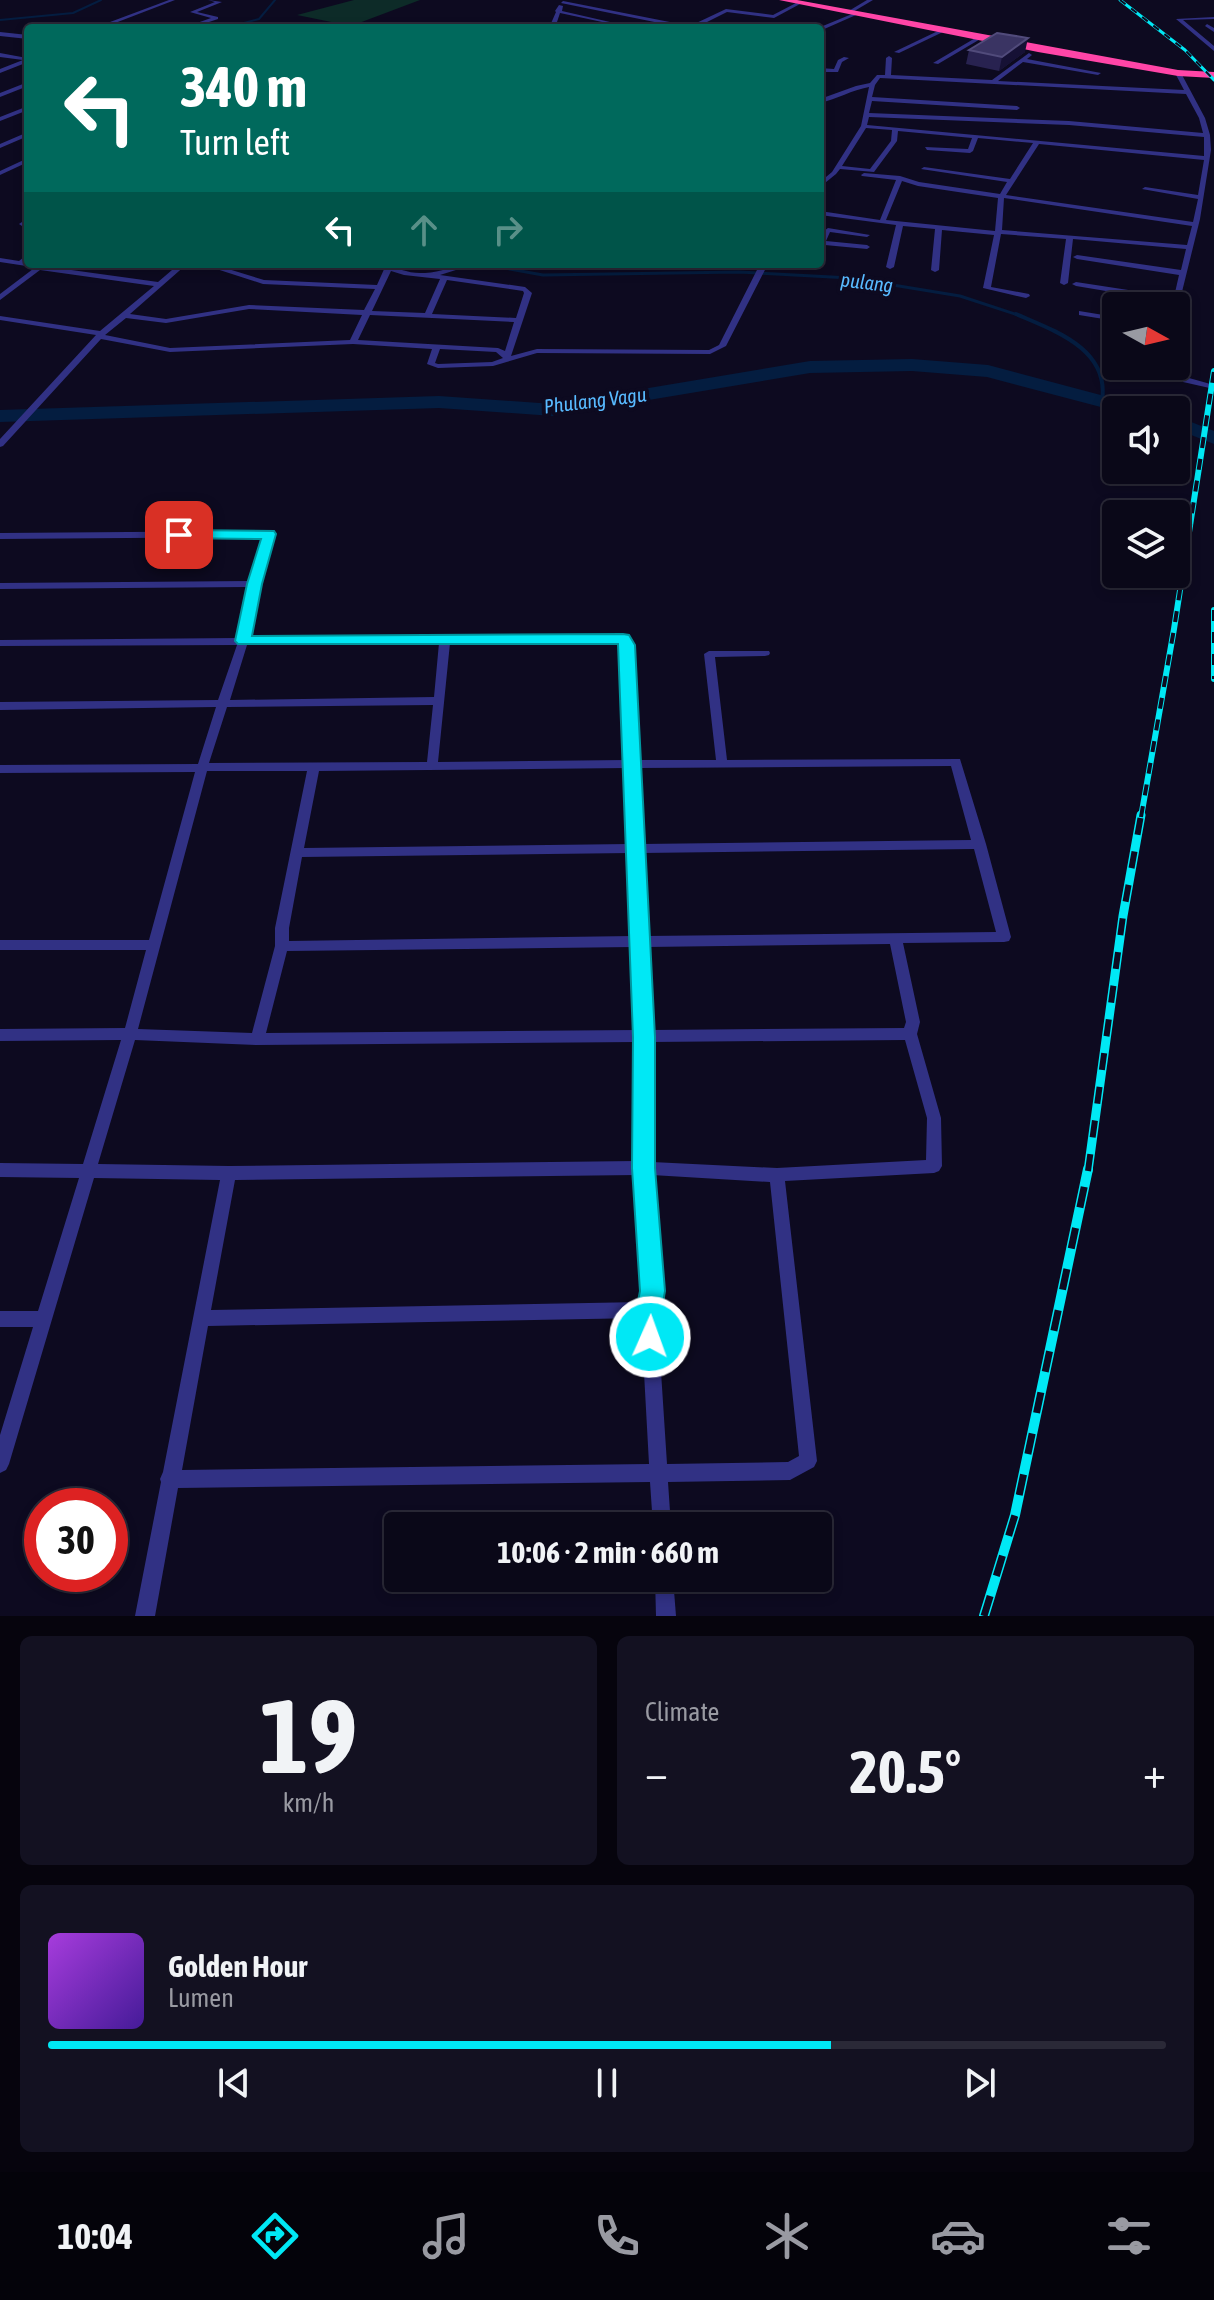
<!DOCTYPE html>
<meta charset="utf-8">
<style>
:root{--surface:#0a0818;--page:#131121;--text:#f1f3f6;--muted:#999aa2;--line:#2a2937;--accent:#00e8f5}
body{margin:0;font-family:"Asap Condensed",sans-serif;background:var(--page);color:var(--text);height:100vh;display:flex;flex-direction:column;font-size:30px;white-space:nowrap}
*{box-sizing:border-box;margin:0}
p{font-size:26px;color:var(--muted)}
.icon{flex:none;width:44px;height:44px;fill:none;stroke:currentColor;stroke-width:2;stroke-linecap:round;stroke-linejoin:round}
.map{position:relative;height:1616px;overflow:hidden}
.details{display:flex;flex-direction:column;gap:20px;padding:20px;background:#06040d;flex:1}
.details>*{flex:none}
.top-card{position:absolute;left:24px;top:24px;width:800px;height:244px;border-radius:8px;box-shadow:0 4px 12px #0003,0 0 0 2px var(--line);background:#00695c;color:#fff;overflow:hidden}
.needle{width:52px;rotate:98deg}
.buttons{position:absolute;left:1102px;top:292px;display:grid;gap:16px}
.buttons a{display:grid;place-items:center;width:88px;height:88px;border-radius:8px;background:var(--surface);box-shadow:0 4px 12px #0003,0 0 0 2px var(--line);font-size:40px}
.speed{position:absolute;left:24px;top:1488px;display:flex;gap:16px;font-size:40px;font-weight:700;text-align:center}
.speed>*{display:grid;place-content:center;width:104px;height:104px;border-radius:50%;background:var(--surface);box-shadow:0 4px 12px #0003,0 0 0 2px var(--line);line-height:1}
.speed .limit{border:12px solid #d22;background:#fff;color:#111}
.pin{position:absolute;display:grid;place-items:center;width:68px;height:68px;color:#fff;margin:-34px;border-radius:16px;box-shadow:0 4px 12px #0006}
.me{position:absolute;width:88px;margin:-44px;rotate:2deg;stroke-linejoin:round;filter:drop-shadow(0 0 6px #0008)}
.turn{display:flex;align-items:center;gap:28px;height:168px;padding:0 24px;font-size:36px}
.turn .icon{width:104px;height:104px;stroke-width:2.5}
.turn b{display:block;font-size:56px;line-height:68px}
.lanes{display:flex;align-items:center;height:76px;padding:0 24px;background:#0003;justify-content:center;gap:40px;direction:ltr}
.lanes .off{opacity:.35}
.big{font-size:60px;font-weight:700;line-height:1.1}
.details .card{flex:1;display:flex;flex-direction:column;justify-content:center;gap:12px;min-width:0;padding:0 28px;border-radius:12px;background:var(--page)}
.details .dial{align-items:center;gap:0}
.dial b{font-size:104px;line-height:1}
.song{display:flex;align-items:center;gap:24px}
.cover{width:96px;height:96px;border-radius:12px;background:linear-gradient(135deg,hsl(280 70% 55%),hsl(260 70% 35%))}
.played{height:8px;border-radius:4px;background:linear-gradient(90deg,var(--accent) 70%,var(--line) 70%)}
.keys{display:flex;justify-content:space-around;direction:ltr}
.heat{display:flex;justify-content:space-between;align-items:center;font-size:44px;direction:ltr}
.details .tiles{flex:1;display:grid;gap:20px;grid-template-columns:1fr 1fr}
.card:last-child{grid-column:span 2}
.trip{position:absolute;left:384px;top:1512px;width:448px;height:80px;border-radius:8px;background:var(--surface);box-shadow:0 4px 12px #0003,0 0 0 2px var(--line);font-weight:700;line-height:80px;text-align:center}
.tabs{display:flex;height:128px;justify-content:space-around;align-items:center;background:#04030a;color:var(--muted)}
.tabs .icon{width:56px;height:56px}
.tabs .current{color:var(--accent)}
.tabs b{font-size:36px;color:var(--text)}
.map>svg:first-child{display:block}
.green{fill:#0d2b28}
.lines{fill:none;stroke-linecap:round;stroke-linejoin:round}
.stream-far2{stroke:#041d40;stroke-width:2}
.stream-far1{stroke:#041d40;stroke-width:3}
.stream{stroke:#041d40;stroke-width:4}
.river{fill:#041d40;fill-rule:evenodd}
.street{fill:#313184;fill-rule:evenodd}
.highway{fill:#ff45a7;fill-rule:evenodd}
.rail-far3-casing{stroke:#00e8f5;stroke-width:3}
.rail-far2-casing{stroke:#00e8f5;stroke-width:6}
.rail-far1-casing{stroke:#00e8f5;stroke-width:9}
.rail-casing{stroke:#00e8f5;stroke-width:10}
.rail-far3{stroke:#0d0a20;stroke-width:2;stroke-dasharray:7;stroke-linecap:butt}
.rail-far2{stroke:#0d0a20;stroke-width:4;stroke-dasharray:11;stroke-linecap:butt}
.rail-far1{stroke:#0d0a20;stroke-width:6;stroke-dasharray:17;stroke-linecap:butt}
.rail{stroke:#0d0a20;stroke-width:7;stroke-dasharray:21;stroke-linecap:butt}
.wall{fill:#282250}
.shaded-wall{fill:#161135}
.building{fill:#3a3463;stroke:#514b7b;stroke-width:2}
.route{fill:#00e8f5;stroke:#00979f;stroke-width:2}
.labels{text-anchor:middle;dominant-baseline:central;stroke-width:8;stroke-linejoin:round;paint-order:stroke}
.far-water-label{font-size:20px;font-style:italic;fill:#58baff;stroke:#0d0a20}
</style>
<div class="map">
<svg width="1214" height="1616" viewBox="0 0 1214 1616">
<rect width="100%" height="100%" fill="#0d0a20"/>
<!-- green -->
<path class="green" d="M354 0H420L351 26 297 15Z"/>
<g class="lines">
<!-- stream-far2 -->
<g class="stream-far2">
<path d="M0 20 73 13 101 0"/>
<path d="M225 28 259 19 275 0"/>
</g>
<!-- stream-far1 -->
<path class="stream-far1" d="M482 264 543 275 739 272 850 278 960 296 1021 316"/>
<!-- stream -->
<path class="stream" d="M1016 314C1055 331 1110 349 1102 401"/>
<!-- river -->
<g class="river">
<path d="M912 359 988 365 1142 406 1145 410 1116 411 987 377 912 371 810 373 553 416 439 408 0 422V410L439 396 553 404 810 361Z"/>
<path d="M1176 416 1214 431V444L1176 429Z"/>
</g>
<!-- street -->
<g class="street">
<path d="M169 0H175L102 28H94Z"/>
<path d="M208 0 222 2 197 12 218 17V19L191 28H183L211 18 190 12 215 2Z"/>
<path d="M867 0H873L851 13 847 12Z"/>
<path d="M563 1 690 26 726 9 773 15 796 3 800 4 774 18 727 12 695 28H684L561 3Z"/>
<path d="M559 5 563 6 562 11 623 25 621 26 560 13 555 28H549L556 12 555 11Z"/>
<path d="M852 14 856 15 822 30 818 28Z"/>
<path d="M1214 17V19L1183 20 1214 46V51L1176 19Z"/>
<path d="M1207 24 1214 28V32L1205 26Z"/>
<path d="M940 30 945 31 899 53 894 52Z"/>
<path d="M0 32 28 35V39L0 36Z"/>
<path d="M977 37 982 38 938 64 933 63Z"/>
<path d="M0 53 27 58 28 62 0 73V69L23 60 0 57Z"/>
<path d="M1029 53 1032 55 1027 59 1101 73 1098 75 1023 62 998 81 1184 90 1175 73 1178 71 1181 73 1205 118 1210 135 1211 150 1200 219 1178 308 1171 306 1172 302 1076 286 1072 284 1076 282 1174 297 1179 275 1077 259 1073 257 1077 255 1181 270 1186 249 1073 239 1068 283 1064 285 1060 283 1066 239 1001 234 991 287 1029 294 1030 296 1026 298 983 288 994 235 942 230 939 270 935 272 931 270 935 229 903 226 894 267 890 269 886 267 896 225 820 215V211L880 220 896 180 862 176 861 175 864 173 900 176 919 182 1000 194 1007 182 921 169 924 167 1010 179 1033 143 978 138 973 151 970 153 927 150 925 147 968 149 972 138 898 131 897 141 874 172 840 169 836 174 820 187V182L832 172 861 126 869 87C852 90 837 99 820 103V99L856 86 870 83 877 75H885L886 58 889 56 892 58 891 75 992 80ZM880 78 1186 94 1199 118 1203 133 1069 121 869 113 872 101 1017 110 1020 108 1017 106 872 97 875 85ZM869 117 1069 125 1204 137V156L867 125ZM866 128 892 130 891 141 870 169 842 166ZM1039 144 1204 160 1198 195 1145 187 1142 189 1198 199 1193 222 1006 195ZM902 181 918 186 998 198 995 231 886 220ZM1004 198 1192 226 1187 245 1002 230Z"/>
<path d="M844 57 849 58 842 62 838 72H820V68L834 69 838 60Z"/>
<path d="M28 82V86L0 97V93Z"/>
<path d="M28 106V110L0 121V117Z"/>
<path d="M28 132V136L0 148V144Z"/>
<path d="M28 158V162L0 175V171Z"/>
<path d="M28 218V230L19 224Z"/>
<path d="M828 228 870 235 867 237 830 232 826 241 867 245 870 247 867 249 825 245 820 249C820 242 821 232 828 228Z"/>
<path d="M28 254 26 262 28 264 158 282 179 264H187L130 314 166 319 249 305 364 310 375 289 263 284 201 264H212L264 280 377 285 385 267 381 264C391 264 397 269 406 271 412 273 419 273 425 273 441 273 454 264 470 264L459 269 440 275 525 287 532 293 511 356 537 349 709 350 719 345 760 264H768L726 346 710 354 537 353 493 366 438 368 427 364 432 349 353 344 170 352 101 339 3 446 0 447V439L96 335 0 320V316L100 331 154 286 40 270 0 300V294L33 269V267L0 262V258L19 261ZM391 271 404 275 440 279 425 313 372 311ZM447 280 523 291 524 293 516 318 432 314ZM249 309 362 315 350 340 170 348 105 335 126 318 166 323ZM370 315 514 322 505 351 498 348 358 340ZM440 349 496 352 503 358 492 362 438 364 435 363Z"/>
<path d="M1079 311 1116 317V321L1079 315Z"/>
<path d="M1176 364H1179L1189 378 1214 385V389L1183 382 1172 366H1176Z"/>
<path d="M269 531 274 534 259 584 249 638 627 637 632 645 638 760H716L704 654 709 651H769L770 653 769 655 765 656 715 657 727 760 960 759 986 844 1011 937 1009 941 1004 942 903 943 920 1022 917 1034 941 1118 942 1166 939 1171 934 1173 785 1181 817 1461 814 1467 790 1480 668 1482 671 1526H653L650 1482 178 1488 155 1616H135L161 1482 160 1479 163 1472 220 1180 94 1178 9 1464 6 1470 0 1473V1435L33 1327H0V1311H38L79 1178 0 1177V1163L83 1164 121 1040 0 1041V1029L125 1028 146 950H0V940H149L195 772 0 773V765L198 764 216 707 0 710V702L218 700 237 645 0 646V640L238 638 248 587 0 589V583L250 581 263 537 0 539V533ZM620 642 622 645 626 760 438 762 450 643ZM439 643 434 697 230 700 247 645ZM433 705 427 762 209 763 227 707ZM951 766 971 840 642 844 638 768ZM627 768 629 844 304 848 319 771ZM207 771H307L275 928V946L252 1033 138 1029ZM974 849 996 932 646 936 642 853ZM630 853 633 936 289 941V928L302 857ZM890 944 906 1022 904 1028 651 1030 647 947ZM633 947 637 1030 266 1033 287 951ZM135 1040 257 1045 637 1042 636 1161 229 1166 98 1164ZM905 1040 927 1118 926 1160 777 1168 652 1162 651 1042ZM637 1175 645 1291 642 1302 211 1310 235 1180ZM652 1175 770 1182 799 1456 788 1462 667 1464 657 1310 661 1291ZM641 1318 649 1464 182 1470 208 1326Z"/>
<path d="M655 1578H673L676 1616H656Z"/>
</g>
<!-- highway -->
<path class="highway" d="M779 0H797L1178 70 1214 72V78L1178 76 1038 52Z"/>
<defs>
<path id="rail-far3" d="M1120 0 1185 50 1214 80"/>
<g id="rail-far2">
<path d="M1214 610V679"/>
<path d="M1141 817 1174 629 1214 371"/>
</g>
<path id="rail-far1" d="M1088 1171 1123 916 1141 815"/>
<path id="rail" d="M984 1616 1015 1515 1088 1169"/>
</defs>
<!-- rail-far3 casing -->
<use href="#rail-far3" class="rail-far3-casing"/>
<!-- rail-far2 casing -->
<use href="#rail-far2" class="rail-far2-casing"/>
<!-- rail-far1 casing -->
<use href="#rail-far1" class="rail-far1-casing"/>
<!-- rail casing -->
<use href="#rail" class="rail-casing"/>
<!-- rail-far3 -->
<use href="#rail-far3" class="rail-far3"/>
<!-- rail-far2 -->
<use href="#rail-far2" class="rail-far2"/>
<!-- rail-far1 -->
<use href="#rail-far1" class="rail-far1"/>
<!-- rail -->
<use href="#rail" class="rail"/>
</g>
<!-- wall -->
<path class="wall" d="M969 50 1025 52 999 71 966 64Z"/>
<!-- shaded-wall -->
<path class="shaded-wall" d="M1028 38 1025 52 999 71 1002 57Z"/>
<!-- building -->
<path class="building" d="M997 33 1028 38 1002 57 969 50Z"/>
<!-- route -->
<path class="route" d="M179 530 274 531 276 534 262 584 252 636 623 634 629 635 635 645 655 1037V1168L665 1291C661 1309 666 1329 659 1346L650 1349 641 1346C634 1328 636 1309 640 1291L632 1168 633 1037 618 644H238L235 641 247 584 261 539 174 538V532Z"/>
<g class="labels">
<!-- far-water labels -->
<g class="far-water-label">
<text transform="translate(867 282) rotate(7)">pulang</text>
<text transform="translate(595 400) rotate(-7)">Phulang Vagu</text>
</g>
</g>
</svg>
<div class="buttons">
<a><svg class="needle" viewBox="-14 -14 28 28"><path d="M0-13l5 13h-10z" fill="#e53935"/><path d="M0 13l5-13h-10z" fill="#999aa2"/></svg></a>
<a><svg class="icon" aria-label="sound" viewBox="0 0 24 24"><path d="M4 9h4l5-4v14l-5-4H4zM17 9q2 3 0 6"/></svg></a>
<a><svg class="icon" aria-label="layers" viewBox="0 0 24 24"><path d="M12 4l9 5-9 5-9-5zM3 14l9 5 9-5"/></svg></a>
</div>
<div class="speed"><div class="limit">30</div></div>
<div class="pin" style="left:179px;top:535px;background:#d93025"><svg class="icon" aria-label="arrive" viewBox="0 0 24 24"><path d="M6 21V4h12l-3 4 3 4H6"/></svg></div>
<svg class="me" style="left:650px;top:1337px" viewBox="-20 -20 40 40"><circle r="17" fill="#00e8f5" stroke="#fff" stroke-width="3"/><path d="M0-11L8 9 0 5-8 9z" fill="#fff"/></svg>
<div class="trip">10:06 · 2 min · 660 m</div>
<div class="top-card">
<div class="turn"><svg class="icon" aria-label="left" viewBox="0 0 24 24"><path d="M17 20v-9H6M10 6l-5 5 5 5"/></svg><div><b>340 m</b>Turn left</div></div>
<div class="lanes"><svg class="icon" aria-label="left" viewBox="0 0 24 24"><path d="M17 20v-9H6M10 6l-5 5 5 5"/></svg><svg class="icon off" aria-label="ahead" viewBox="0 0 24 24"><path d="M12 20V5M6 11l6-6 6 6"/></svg><svg class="icon off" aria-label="right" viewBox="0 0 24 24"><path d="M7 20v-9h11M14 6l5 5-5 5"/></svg></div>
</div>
</div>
<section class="details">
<div class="tiles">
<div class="card dial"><b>19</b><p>km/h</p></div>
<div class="card"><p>Climate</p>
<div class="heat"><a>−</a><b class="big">20.5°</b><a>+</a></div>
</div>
<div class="card">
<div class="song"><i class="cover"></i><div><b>Golden Hour</b><p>Lumen</p></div></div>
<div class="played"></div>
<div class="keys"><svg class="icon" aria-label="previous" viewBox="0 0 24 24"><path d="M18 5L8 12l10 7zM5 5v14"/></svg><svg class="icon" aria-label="pause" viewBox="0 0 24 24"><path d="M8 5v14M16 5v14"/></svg><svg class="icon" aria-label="next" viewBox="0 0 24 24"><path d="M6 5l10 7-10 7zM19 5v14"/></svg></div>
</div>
</div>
</section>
<nav class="tabs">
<b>10:04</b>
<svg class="icon current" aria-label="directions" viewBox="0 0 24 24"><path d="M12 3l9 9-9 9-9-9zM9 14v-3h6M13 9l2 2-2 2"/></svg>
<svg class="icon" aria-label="music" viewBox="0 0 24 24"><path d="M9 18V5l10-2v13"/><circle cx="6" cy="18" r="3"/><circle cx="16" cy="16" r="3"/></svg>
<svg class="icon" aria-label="phone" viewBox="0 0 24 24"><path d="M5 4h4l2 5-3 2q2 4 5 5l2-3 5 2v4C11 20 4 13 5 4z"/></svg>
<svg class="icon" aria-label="climate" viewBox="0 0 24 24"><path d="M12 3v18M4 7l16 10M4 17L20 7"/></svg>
<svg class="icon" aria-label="car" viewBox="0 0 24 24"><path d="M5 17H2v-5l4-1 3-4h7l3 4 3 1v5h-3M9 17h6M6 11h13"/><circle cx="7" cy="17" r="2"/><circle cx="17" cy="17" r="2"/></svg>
<svg class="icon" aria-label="filters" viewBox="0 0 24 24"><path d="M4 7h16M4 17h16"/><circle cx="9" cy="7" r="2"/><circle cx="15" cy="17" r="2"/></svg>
</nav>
